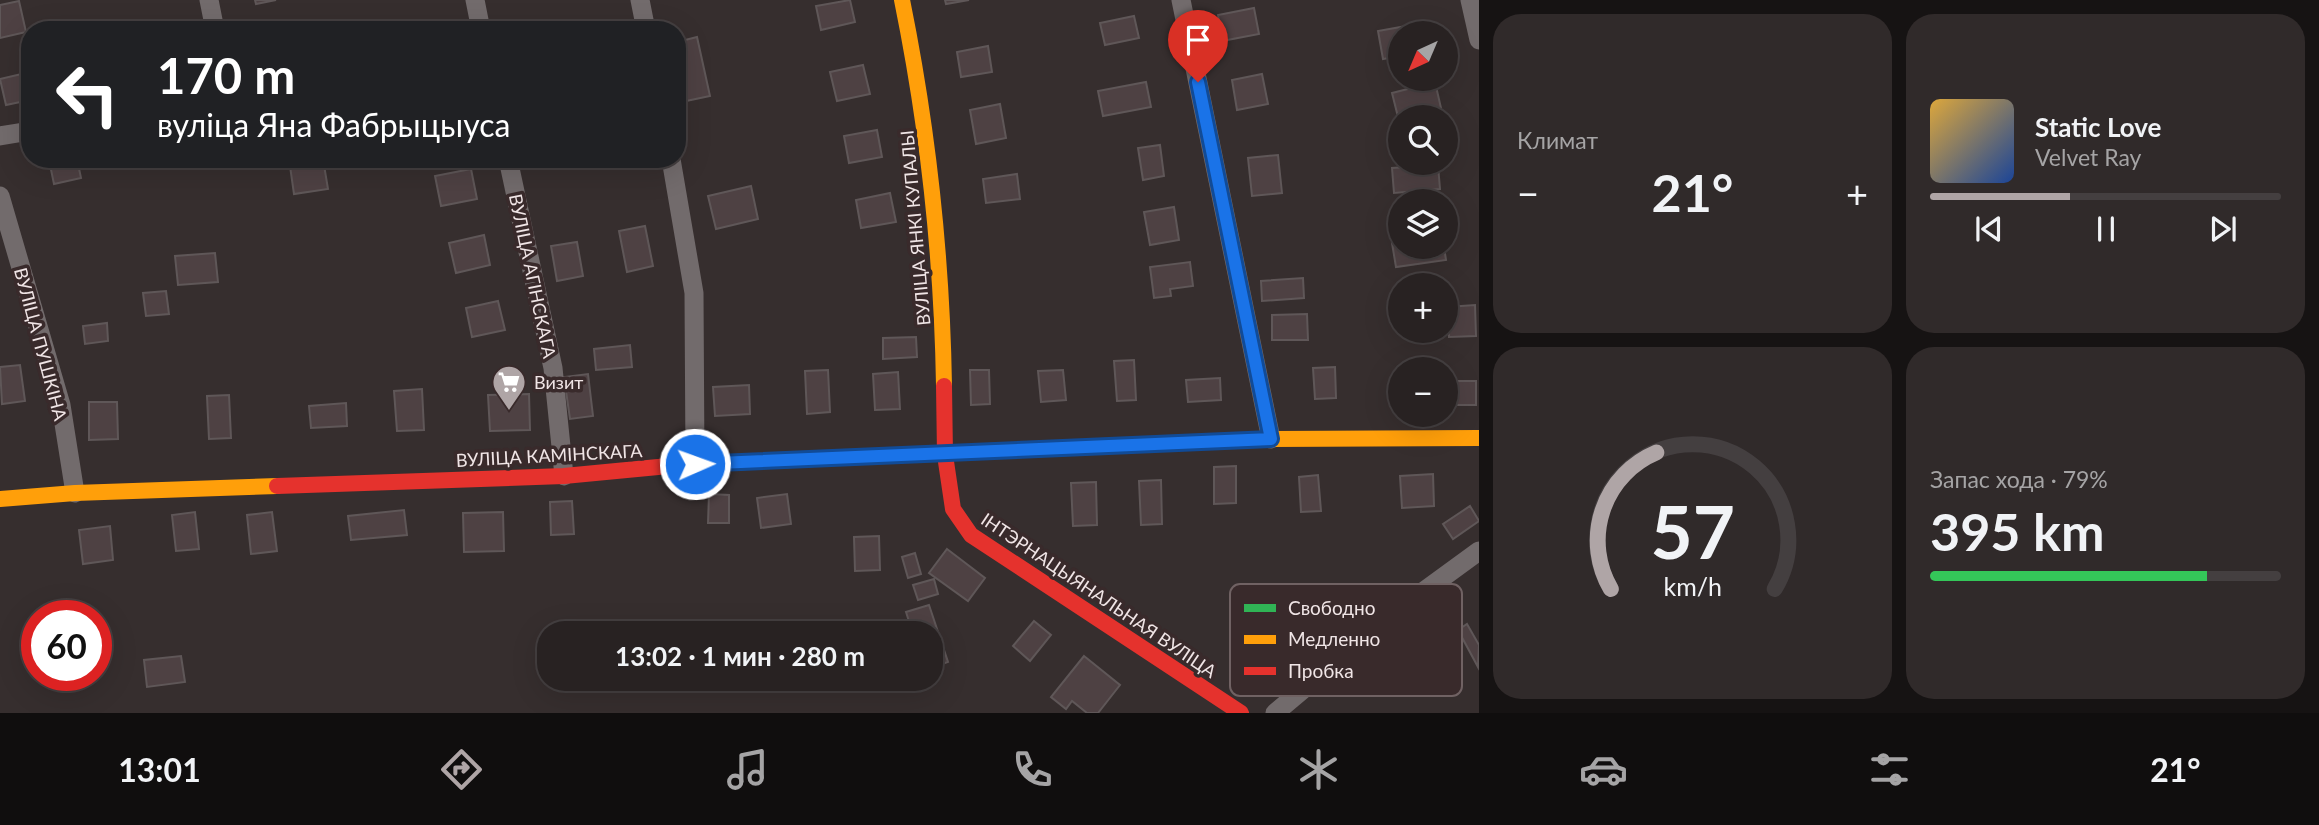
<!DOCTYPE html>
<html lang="ru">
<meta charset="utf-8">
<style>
:root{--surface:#282222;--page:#302a2a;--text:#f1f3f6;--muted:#a5a4a5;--line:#443f40;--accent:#afa5a6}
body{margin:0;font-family:Lato,sans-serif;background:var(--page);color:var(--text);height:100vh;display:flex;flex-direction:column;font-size:26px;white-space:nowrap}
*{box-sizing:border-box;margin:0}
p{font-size:23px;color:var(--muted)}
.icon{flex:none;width:38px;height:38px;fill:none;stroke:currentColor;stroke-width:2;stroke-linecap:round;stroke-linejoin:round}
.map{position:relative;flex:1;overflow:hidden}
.details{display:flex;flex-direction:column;gap:14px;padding:14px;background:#161313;width:840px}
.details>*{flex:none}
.top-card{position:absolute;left:21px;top:21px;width:665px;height:147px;border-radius:28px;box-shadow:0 7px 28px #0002,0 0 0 2px var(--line);background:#202124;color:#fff;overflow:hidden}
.needle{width:46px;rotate:224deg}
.controls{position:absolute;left:1388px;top:21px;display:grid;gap:14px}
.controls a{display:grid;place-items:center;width:70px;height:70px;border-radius:50%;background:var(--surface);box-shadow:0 7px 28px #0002,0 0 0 2px var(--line);font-size:35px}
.speed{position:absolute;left:21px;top:600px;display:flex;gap:14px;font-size:35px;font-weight:700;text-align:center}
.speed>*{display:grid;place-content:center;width:91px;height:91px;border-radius:50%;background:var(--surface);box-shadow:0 7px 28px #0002,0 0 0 2px var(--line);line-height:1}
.speed .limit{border:10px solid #d22;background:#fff;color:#111}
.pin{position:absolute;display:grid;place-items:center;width:60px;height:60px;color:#fff;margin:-72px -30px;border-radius:50% 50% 50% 0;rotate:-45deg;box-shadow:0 0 7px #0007}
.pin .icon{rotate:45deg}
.me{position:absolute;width:77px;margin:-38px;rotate:88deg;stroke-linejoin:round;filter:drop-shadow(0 0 5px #0008)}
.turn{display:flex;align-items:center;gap:24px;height:147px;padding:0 21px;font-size:32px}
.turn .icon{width:91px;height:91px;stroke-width:2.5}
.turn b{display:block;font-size:49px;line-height:60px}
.big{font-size:52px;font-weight:700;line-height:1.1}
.details .widget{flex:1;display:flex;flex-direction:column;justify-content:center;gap:10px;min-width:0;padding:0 24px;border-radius:28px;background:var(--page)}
.details .dial{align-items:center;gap:0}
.dial svg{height:182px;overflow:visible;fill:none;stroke:var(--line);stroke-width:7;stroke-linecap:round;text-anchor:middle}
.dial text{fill:var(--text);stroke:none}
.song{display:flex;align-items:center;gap:21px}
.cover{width:84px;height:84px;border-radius:10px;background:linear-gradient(135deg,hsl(40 70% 55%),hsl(220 70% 35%))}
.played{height:7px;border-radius:4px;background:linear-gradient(90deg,var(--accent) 40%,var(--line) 40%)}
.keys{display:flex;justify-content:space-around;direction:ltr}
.heat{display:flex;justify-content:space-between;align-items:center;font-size:38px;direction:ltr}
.charge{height:10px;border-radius:5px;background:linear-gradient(90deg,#34c759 79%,var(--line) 0)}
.details .tiles{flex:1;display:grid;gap:14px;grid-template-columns:repeat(2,1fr)}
.trip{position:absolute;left:537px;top:621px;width:406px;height:70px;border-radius:28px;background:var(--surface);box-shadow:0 7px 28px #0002,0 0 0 2px var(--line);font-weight:700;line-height:70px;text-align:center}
.tab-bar{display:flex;height:112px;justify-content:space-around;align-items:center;background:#100e0e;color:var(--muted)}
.tab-bar .icon{width:49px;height:49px}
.tab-bar .current{color:var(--accent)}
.tab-bar b{font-size:32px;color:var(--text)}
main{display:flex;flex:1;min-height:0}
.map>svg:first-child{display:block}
.building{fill:#4e4143;stroke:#5f5758;stroke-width:2}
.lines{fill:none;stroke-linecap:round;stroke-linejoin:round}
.street{stroke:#726b6c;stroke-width:19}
.fast{stroke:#30b455;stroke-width:16}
.slow{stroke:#ff9f0a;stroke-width:16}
.jam{stroke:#e5322d;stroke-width:16}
.route-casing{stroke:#114b97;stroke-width:18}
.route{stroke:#1a73e8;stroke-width:12}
.labels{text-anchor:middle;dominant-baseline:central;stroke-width:7;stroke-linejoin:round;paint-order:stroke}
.street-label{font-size:18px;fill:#f0e5e6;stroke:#392a2b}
.poi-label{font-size:18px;fill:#f0e5e6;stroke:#392a2b;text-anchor:start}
.key{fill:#392a2b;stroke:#706263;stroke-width:2}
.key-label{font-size:19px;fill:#f0e5e6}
</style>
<main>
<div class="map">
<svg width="1479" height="713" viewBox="0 0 1479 713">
<rect width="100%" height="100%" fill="#362e2e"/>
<!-- building -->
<g class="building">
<path d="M255 0H276L256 4Z"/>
<path d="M850 0 855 22 821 30 816 6Z"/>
<path d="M945 0H969L946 4Z"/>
<path d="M19 1 26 32 0 38V5Z"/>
<path d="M1254 8 1259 34 1222 41 1218 15Z"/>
<path d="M1134 16 1139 38 1105 45 1100 23Z"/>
<path d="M1423 23 1425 33H1400V56L1383 59 1378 31Z"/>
<path d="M170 26V30H147Z"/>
<path d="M697 37 710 96 686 101 677 62V42Z"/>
<path d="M988 46 992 72 961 77 957 52Z"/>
<path d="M863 65 870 94 837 101 830 72Z"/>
<path d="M30 72V100L6 105 0 79Z"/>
<path d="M1262 74 1268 104 1237 110 1232 80Z"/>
<path d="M1146 82 1151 107 1103 116 1098 91Z"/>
<path d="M1435 82 1441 108 1417 114 1418 117H1400V125L1392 93Z"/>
<path d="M1000 104 1006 138 976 144 970 110Z"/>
<path d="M877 130 882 157 849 163 844 136Z"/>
<path d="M1160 145 1164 176 1143 180 1138 148Z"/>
<path d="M1278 155 1282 193 1252 196 1248 158Z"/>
<path d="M77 159 81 178 54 184 49 160Z"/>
<path d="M159 159H192L193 163 160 168Z"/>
<path d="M289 159H323L328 189 294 194Z"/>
<path d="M1438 165 1440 189 1394 193 1392 168Z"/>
<path d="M471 169 477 199 441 206 435 176Z"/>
<path d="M1017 174 1020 199 986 203 983 179Z"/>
<path d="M751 186 758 219 716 229 708 196Z"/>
<path d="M890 193 896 222 861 228 856 200Z"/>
<path d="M1174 207 1179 240 1150 245 1144 212Z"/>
<path d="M645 226 653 266 627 272 619 231Z"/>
<path d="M484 235 490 265 456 273 449 243Z"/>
<path d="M577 242 583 276 557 281 551 246Z"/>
<path d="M1400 242V247H1444L1446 260 1396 267 1392 243Z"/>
<path d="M215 253 218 282 178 285 175 256Z"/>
<path d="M1190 262 1193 286 1170 289 1171 296 1154 298 1150 267Z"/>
<path d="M1303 278 1304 298 1262 301 1261 281Z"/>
<path d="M166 291 169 314 146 316 143 293Z"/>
<path d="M498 301 505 330 472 337 466 308Z"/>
<path d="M1475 305 1476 336 1449 337 1447 307Z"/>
<path d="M1307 314 1308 340H1272V315Z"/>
<path d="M107 323 108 341 85 344 83 326Z"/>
<path d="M916 337 917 357 883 359V338Z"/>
<path d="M630 345 632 367 596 370 594 349Z"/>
<path d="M1134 360 1136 400 1117 401 1114 361Z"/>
<path d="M20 365 25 401 2 404 0 367Z"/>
<path d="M1335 367 1336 398 1315 399 1313 368Z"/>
<path d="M828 370 830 412 807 414 805 371Z"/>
<path d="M970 370H989L990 404 971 405Z"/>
<path d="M1063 370 1066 400 1041 402 1038 371Z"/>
<path d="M898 372 900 409 875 410 873 374Z"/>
<path d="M588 374 593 416 570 419 564 377Z"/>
<path d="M1220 378 1221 400 1188 402 1186 380Z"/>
<rect x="1448" y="381" width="28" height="24"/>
<path d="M749 385 750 414 715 416 713 387Z"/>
<path d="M422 389 424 430 397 431 394 391Z"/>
<path d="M529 394 530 430 490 431 488 395Z"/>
<path d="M229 395 231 438 209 439 207 396Z"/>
<path d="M89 402H117L118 439 89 440Z"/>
<path d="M346 403 347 426 311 428 309 406Z"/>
<path d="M1236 466V503L1214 504V467Z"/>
<path d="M1433 474 1434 506 1402 508 1400 476Z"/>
<path d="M1318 475 1321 511 1301 512 1299 477Z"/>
<path d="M1161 480 1162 524 1141 525 1139 481Z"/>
<path d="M1096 482 1097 525 1073 526 1071 483Z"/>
<path d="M709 494 729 495V523H708Z"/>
<path d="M787 494 791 524 761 528 757 498Z"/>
<path d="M572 501 574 534 551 535 550 502Z"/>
<path d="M1470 506 1479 521 1453 539 1443 524Z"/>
<path d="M404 510 407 535 351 540 348 516Z"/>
<path d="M195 512 199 549 176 551 172 515Z"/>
<path d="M272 512 277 551 251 554 247 515Z"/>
<path d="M503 512 504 551 464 552 463 513Z"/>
<path d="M110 526 113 560 83 564 79 530Z"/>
<path d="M879 536 880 570 855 571 854 537Z"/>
<path d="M947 549 985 578 968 601 929 573Z"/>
<path d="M915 553 921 574 908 578 902 557Z"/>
<path d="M934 579 938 594 918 600 913 585Z"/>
<path d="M929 605 948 662 931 668V634H913L906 612Z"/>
<path d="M1034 621 1051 635 1030 661 1013 646Z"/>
<path d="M1467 624 1479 645 1478 667 1458 630Z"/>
<path d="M181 656 185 682 147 687 144 660Z"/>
<path d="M1084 656 1120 685 1098 713H1087L1072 701 1066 709 1051 697Z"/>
</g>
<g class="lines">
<!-- street -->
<g class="street">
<path d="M209 0 215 30"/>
<path d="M475 0 481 30"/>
<path d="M640 0 646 30"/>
<path d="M1181 0 1271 439"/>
<path d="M1470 0 1479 40"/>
<path d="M0 136 30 131"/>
<path d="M508 159 553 368 564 476"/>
<path d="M671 159 694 293 695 464"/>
<path d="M0 196 61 405 75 493"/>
<path d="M1275 713 1394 613 1479 551"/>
</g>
<!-- fast -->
<path class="fast" d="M679 465 1180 443"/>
<!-- slow -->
<g class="slow">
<path d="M902 0C928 128 942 256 944 386"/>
<path d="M1180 443 1271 439 1479 438"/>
<path d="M0 499 75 493 277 486"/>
</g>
<!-- jam -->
<g class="jam">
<path d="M944 386 945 455 953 509 971 535 1241 713"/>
<path d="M277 486 564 476 679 465"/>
</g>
</g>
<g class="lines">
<defs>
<path id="route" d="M695 464 1271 439 1198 82"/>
</defs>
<!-- route casing -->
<use href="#route" class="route-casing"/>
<!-- route -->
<use href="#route" class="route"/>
</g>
<!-- icons -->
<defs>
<symbol id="supermarket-pin" viewBox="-11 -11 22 30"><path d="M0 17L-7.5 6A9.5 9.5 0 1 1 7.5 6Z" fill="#afa5a6" stroke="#392a2b"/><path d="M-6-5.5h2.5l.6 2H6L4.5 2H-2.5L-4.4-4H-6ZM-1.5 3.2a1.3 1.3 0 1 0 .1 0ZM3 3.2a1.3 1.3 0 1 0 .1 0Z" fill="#fff"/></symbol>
</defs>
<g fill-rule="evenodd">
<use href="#supermarket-pin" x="490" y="363" width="38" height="52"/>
</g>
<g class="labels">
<!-- street labels -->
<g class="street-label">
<text transform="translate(915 228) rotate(-95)">ВУЛІЦА ЯНКІ КУПАЛЫ</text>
<text transform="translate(533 276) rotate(78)">ВУЛІЦА АГІНСКАГА</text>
<text transform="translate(41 344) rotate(75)">ВУЛІЦА ПУШКІНА</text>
<text transform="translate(549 455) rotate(-3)">ВУЛІЦА КАМІНСКАГА</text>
<text transform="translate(1099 595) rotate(34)">ІНТЭРНАЦЫЯНАЛЬНАЯ ВУЛІЦА</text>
</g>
<!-- poi labels -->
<g class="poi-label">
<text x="534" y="382">Визит</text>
</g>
</g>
<!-- legend -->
<rect x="1230" y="584" width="232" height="112" rx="10" class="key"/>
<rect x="1244" y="604" width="32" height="8" fill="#30b455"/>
<rect x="1244" y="635" width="32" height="9" fill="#ff9f0a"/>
<rect x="1244" y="667" width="32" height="8" fill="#e5322d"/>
<g class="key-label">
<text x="1288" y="615">Свободно</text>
<text x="1288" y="646">Медленно</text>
<text x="1288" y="678">Пробка</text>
</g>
</svg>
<div class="controls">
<a><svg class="needle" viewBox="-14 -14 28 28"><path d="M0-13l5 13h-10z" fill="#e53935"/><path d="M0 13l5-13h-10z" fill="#a5a4a5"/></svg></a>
<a><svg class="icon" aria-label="search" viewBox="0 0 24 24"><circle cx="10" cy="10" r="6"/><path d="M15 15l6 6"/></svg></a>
<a><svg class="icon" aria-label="layers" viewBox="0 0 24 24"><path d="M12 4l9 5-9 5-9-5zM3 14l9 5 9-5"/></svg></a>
<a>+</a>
<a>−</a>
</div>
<div class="speed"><div class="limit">60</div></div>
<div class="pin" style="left:1198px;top:82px;background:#d93025"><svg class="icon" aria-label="arrive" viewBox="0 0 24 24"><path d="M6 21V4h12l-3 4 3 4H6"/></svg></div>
<svg class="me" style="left:695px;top:464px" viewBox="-20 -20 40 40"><circle r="17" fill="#1a73e8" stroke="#fff" stroke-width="3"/><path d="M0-11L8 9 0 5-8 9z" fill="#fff"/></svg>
<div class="trip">13:02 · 1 мин · 280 m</div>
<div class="top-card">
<div class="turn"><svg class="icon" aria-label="left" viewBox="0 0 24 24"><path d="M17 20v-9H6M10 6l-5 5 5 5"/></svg><div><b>170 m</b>вуліца Яна Фабрыцыуса</div></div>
</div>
</div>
<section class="details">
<div class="tiles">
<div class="widget"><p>Климат</p>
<div class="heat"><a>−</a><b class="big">21°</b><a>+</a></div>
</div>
<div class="widget">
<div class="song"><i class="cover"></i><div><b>Static Love</b><p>Velvet Ray</p></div></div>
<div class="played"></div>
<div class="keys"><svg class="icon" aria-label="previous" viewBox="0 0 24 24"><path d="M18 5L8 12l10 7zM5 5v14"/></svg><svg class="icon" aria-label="pause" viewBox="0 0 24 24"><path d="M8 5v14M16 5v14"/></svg><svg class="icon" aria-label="next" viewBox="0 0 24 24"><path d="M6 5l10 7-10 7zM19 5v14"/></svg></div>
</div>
<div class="widget dial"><svg viewBox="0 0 100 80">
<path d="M14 69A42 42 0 1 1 86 69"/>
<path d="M14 69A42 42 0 0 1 34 9" stroke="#afa5a6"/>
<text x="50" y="56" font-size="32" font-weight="700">57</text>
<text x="50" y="72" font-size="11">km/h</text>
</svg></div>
<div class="widget"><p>Запас хода · 79%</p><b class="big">395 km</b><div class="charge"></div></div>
</div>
</section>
</main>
<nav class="tab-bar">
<b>13:01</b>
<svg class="icon current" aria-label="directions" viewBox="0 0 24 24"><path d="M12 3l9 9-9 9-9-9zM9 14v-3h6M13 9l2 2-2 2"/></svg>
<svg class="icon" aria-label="music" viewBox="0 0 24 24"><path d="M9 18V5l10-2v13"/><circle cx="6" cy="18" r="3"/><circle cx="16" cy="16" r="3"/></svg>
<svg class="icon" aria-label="phone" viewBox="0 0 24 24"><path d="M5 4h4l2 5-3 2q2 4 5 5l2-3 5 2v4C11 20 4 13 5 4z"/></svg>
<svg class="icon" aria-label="climate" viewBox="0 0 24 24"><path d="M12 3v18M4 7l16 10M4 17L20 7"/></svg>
<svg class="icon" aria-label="car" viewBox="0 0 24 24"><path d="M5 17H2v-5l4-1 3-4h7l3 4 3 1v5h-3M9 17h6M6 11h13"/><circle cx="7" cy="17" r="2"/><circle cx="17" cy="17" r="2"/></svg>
<svg class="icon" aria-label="filters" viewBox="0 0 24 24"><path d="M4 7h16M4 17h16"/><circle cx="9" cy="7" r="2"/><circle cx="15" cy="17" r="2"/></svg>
<b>21°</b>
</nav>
